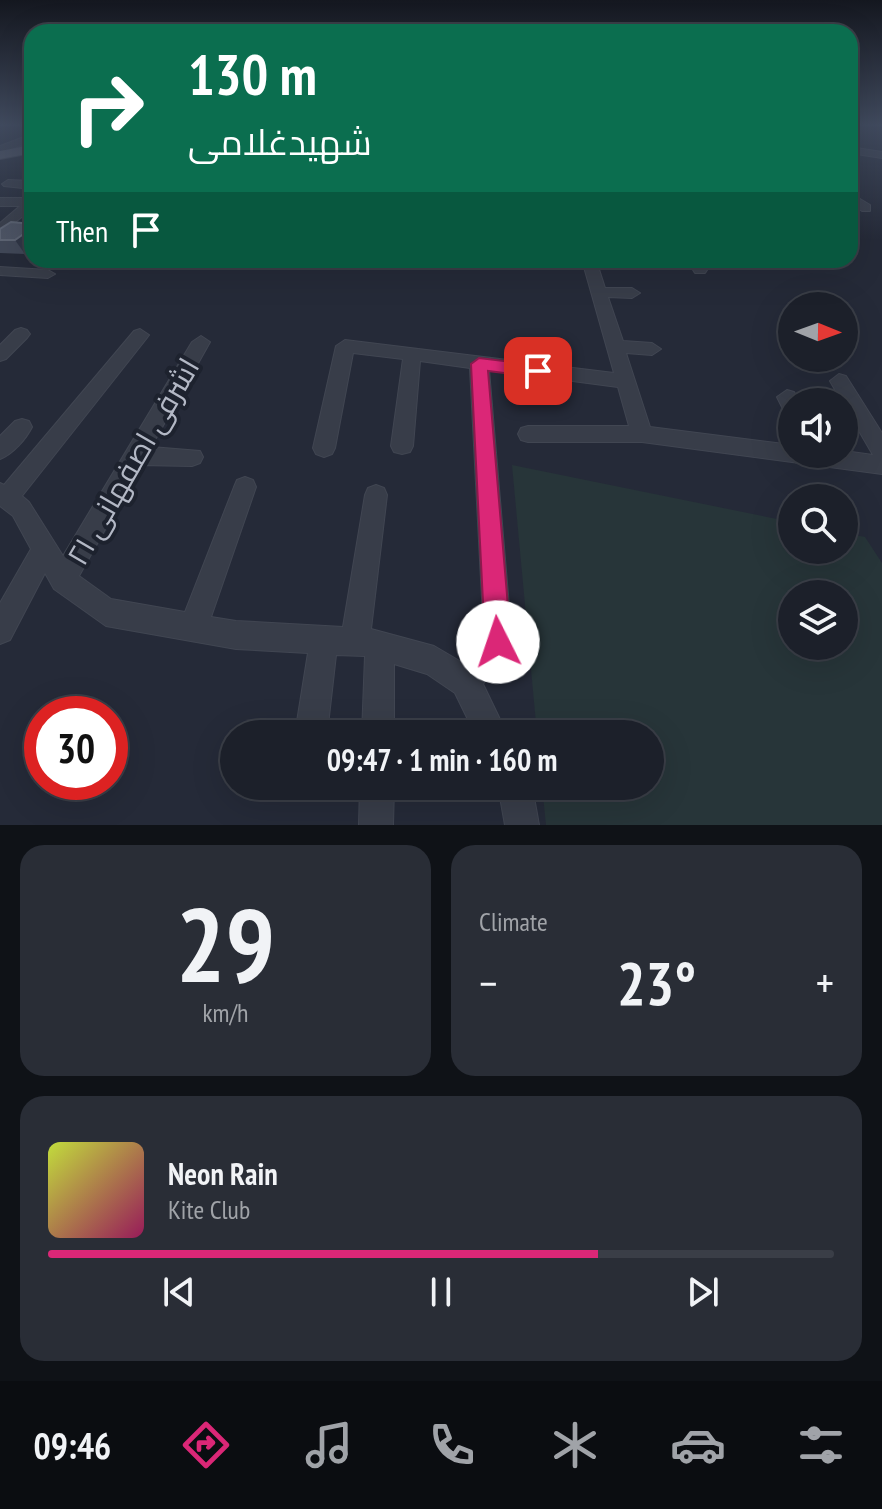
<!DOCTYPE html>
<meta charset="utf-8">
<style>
:root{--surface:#1c202a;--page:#292d36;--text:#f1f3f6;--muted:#a0a3a8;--line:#3a3e47;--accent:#db2777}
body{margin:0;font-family:"PT Sans Narrow",Cairo,sans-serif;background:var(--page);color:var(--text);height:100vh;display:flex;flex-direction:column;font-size:30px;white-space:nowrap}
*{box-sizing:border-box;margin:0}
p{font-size:26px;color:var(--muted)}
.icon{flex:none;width:44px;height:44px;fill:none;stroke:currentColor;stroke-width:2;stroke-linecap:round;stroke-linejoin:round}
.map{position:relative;height:825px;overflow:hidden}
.details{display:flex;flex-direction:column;gap:20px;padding:20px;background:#0f1217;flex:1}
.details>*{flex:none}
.top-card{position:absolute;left:24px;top:24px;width:834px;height:244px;border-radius:24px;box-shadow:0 8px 32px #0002,0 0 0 2px var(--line);background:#0b6e4f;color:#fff;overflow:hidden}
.needle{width:52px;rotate:91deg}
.controls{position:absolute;left:778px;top:292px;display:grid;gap:16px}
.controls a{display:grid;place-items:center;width:80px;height:80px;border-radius:50%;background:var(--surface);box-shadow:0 8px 32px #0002,0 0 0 2px var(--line);font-size:40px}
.speed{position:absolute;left:24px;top:696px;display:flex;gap:16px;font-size:40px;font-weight:700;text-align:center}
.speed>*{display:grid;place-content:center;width:104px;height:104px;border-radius:50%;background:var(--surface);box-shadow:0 8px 32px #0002,0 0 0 2px var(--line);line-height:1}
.speed .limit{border:12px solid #d22;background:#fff;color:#111}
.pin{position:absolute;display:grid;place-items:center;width:68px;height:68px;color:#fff;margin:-34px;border-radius:16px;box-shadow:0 4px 12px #0006}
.me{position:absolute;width:88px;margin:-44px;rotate:356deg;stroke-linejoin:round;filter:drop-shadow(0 0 6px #0008)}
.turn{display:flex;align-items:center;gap:28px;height:168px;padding:0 32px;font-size:36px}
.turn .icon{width:104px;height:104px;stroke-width:2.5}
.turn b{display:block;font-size:56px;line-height:68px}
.then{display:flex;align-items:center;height:76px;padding:0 32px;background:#0003;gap:16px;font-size:30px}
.big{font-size:60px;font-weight:700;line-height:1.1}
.details .widget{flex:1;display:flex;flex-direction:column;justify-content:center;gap:12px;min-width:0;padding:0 28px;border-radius:24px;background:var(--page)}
.details .dial{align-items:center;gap:0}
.dial b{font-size:104px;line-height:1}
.song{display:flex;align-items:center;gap:24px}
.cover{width:96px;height:96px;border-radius:12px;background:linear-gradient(135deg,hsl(70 70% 55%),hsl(330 70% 35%))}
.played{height:8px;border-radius:4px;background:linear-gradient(90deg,var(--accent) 70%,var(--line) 70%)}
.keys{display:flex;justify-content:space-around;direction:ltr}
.heat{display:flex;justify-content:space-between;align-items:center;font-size:44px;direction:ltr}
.details .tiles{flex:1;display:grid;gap:20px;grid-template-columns:1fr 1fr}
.widget:last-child{grid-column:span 2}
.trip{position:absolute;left:220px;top:720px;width:444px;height:80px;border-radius:40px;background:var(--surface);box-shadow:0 8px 32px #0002,0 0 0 2px var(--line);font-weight:700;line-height:80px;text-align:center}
.tab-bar{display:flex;height:128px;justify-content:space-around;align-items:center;background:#0b0d11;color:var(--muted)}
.tab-bar .icon{width:56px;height:56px}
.tab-bar .active{color:var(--accent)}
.tab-bar b{font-size:36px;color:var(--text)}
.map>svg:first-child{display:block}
.green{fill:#273539;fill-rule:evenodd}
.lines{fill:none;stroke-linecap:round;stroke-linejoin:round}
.minor-casing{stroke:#414652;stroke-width:2}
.major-casing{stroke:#414652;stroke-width:2}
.minor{fill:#383d49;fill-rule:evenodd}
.major{fill:#565b69;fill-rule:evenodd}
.wall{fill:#404757}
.shaded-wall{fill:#303646}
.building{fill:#4c5363;stroke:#5c6372;stroke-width:2}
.route{fill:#db2777;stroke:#8e194d;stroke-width:2}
.labels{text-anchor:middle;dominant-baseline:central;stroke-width:8;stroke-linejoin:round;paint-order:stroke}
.street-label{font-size:30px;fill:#b3b8c5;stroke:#1d222e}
</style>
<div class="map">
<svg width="882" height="825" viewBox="0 0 882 825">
<rect width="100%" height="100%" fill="#252a38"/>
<!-- green -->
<path class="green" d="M512 465 792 522V550H844V533L865 537 882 563V825H546L542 786H650V734H537ZM792 594H844V646H792Z"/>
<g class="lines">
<defs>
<g id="minor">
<path d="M32 134V141L0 153V146Z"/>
<path d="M850 147 882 152V158L850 153Z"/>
<path d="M8 180 32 181V189L4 186 2 184Z"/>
<path d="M850 193 870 205V211H862L850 203Z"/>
<path d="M0 198H32V209L0 234V223L20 206H0Z"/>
<path d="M582 260H596L605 288H632L640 293 632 298 608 297 623 341 652 343 661 349 652 355 626 353 650 427 792 445V454H844V451L873 455 830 381 839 374 846 376 882 433V474L642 442H528L521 440 518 434 521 428 528 426H629L618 387 489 370 512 642 483 684 507 734H475L455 693 427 674 394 664V734H362L365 656 336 655 327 734H295L308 653 236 649 106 626 54 589 45 573 10 640 0 644V603L31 549 13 516 0 506V483L4 485 134 331 140 329 149 335 146 339 22 496 29 502 63 556 192 342 201 336 210 342 151 447 200 451 203 457 200 463 192 466 141 465 79 576 111 599 185 612 234 487 237 480 245 477 253 480 256 487 211 617 236 621 343 627 365 495 368 488 376 485 384 488 387 495 371 629 434 646 463 663 484 637 470 368 420 361 413 446 410 452 402 454 394 452 391 446 403 359 353 353 335 448 332 454 324 457 316 454 313 448 336 346 345 340 614 373Z"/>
<path d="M687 260H701L707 270 705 273H695Z"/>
<path d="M0 267 48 270 55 274 48 278 0 275Z"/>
<path d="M21 328 27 330 30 334 27 338 6 359 0 361V345L15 330Z"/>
<path d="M787 390 794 392 799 402H792V415L785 413 777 397Z"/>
<path d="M22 419 29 421 32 427C26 439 13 454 0 459V436L15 421Z"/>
<path d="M360 786H394L393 825H359Z"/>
<path d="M498 786H532L539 825H505Z"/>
</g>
<path id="major" d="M32 145V153L0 159V151Z"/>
</defs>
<!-- minor casing -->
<use href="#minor" class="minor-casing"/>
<!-- major casing -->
<use href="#major" class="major-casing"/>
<!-- minor -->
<use href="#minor" class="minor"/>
<!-- major -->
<use href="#major" class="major"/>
</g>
<!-- wall -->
<path class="wall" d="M32 224V249L25 254 0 253V229Z"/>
<!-- shaded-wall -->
<path class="shaded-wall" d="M32 228V249L25 254 15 240Z"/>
<!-- building -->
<path class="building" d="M11 222 32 224V228L15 240H0V229Z"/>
<!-- sky -->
<linearGradient id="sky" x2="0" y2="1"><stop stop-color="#14171f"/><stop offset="0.52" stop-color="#404a5e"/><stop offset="1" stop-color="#404a5e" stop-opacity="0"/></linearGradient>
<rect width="882" height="240" fill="url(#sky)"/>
<!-- route -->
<path class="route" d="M479 358 538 365 547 371 538 377 488 371 511 642 507 651 498 654 489 651 485 642 471 364Z"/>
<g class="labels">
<!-- street labels -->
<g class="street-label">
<text transform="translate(132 461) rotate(-60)">اشرفی اصفهانی ۲۱</text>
</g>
</g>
</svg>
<div class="controls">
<a><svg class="needle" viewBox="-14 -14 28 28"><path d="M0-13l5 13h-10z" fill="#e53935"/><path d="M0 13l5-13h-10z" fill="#a0a3a8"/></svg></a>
<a><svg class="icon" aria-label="sound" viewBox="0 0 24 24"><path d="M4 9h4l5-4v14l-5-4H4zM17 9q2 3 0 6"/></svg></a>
<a><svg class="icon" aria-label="search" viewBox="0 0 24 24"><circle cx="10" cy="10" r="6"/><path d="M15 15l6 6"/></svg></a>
<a><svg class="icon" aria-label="layers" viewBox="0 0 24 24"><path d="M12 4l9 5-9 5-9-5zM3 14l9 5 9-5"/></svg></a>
</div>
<div class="speed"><div class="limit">30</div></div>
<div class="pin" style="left:538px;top:371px;background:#d93025"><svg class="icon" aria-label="arrive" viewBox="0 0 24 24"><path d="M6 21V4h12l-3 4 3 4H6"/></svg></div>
<svg class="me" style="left:498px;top:642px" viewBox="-20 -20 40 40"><circle r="19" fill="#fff"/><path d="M0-13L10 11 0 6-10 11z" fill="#db2777"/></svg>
<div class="trip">09:47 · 1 min · 160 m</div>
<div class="top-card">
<div class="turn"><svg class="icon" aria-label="right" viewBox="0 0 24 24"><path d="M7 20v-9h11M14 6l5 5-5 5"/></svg><div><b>130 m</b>شهیدغلامی</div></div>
<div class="then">Then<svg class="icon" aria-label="arrive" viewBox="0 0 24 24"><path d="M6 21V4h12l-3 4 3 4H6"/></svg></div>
</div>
</div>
<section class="details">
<div class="tiles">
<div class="widget dial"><b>29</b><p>km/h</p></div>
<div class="widget"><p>Climate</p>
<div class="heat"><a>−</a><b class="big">23°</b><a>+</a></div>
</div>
<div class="widget">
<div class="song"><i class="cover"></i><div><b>Neon Rain</b><p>Kite Club</p></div></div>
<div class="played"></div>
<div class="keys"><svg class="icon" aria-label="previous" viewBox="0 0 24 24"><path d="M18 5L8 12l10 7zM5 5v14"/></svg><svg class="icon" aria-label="pause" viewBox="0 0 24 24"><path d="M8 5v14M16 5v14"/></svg><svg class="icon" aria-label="next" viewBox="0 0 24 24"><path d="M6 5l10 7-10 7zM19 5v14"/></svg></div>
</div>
</div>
</section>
<nav class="tab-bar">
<b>09:46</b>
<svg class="icon active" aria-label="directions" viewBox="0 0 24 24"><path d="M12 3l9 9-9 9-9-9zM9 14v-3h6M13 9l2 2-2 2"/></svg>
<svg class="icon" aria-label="music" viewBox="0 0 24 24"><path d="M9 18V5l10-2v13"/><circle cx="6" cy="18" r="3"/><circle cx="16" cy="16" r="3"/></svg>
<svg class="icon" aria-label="phone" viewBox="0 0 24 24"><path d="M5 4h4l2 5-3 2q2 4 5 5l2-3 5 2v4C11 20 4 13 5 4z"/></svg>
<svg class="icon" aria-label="climate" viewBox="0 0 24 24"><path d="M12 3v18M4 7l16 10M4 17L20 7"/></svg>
<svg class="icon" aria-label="car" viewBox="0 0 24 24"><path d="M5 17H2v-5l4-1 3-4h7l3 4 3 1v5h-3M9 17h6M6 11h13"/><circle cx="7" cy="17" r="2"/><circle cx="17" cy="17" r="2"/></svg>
<svg class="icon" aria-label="filters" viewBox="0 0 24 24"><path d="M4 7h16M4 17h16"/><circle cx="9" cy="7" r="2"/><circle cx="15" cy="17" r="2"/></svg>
</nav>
